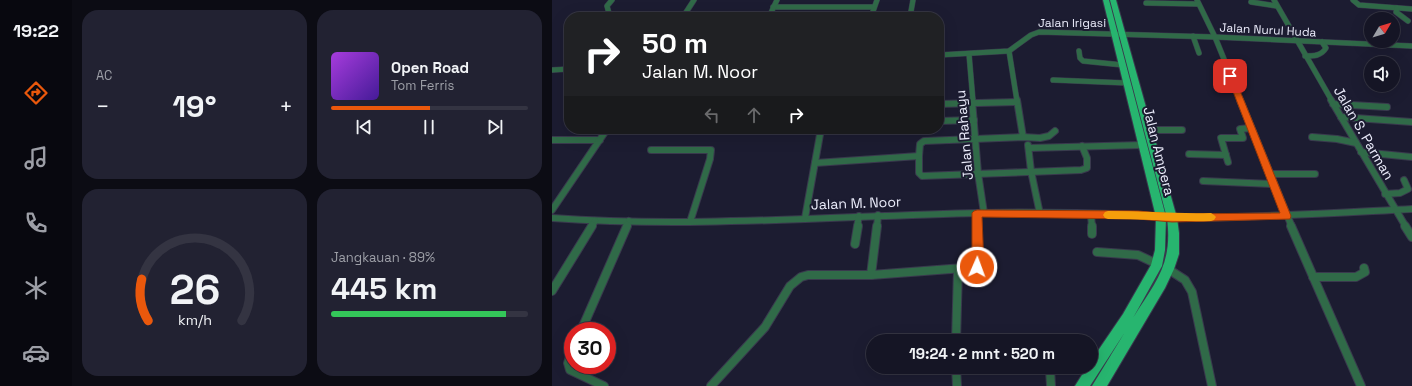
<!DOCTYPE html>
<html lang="id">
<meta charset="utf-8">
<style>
:root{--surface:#151525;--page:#222232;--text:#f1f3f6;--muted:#9d9fa7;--line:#343442;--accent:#ea580c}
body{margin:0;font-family:"Space Grotesk",sans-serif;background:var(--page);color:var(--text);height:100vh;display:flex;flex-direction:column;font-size:15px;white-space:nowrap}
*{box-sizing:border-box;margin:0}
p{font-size:13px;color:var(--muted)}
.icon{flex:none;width:22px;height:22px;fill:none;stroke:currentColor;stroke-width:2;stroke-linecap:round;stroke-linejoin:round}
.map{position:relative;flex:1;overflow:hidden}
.panel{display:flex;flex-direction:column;gap:10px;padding:10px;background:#0c0c14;width:480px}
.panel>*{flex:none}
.banner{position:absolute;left:12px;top:12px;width:380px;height:122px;border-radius:16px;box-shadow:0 4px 16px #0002,0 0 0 1px var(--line);background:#202124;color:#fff;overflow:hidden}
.needle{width:26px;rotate:52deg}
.tools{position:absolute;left:812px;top:12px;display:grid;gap:8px}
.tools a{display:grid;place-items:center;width:36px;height:36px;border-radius:50%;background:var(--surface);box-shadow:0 4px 16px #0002,0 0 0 1px var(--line);font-size:20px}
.speed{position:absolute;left:12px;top:322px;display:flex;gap:8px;font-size:20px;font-weight:700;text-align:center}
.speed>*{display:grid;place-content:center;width:52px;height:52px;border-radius:50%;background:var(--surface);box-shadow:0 4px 16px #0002,0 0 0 1px var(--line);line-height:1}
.speed .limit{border:6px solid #d22;background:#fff;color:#111}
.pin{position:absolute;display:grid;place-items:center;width:34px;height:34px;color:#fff;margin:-17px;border-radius:8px;box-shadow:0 2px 6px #0006}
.me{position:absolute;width:44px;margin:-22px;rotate:2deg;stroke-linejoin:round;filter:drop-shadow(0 0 3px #0008)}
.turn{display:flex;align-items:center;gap:14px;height:84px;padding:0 12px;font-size:18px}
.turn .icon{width:52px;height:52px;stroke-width:2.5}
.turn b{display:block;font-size:28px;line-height:34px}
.lanes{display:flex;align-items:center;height:38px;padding:0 12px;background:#0003;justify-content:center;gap:20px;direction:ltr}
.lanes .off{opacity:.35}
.big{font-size:30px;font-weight:700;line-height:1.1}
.panel .card{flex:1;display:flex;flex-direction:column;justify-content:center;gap:6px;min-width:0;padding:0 14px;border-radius:16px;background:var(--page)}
.panel .dial{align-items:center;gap:0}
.dial svg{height:104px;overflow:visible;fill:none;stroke:var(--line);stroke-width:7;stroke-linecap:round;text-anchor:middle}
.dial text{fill:var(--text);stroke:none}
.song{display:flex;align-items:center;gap:12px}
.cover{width:48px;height:48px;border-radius:6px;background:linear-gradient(135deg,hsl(280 70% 55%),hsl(260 70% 35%))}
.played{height:4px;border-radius:2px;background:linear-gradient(90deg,var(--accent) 50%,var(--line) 50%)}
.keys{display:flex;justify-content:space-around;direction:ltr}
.heat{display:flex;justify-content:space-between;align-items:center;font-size:22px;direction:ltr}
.charge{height:6px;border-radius:3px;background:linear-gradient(90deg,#34c759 89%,var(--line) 0)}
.panel .tiles{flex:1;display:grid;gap:10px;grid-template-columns:repeat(2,1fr)}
.trip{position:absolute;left:314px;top:334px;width:232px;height:40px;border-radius:20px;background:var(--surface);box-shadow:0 4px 16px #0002,0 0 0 1px var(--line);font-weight:700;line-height:40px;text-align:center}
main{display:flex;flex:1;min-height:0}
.tabs{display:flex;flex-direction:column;width:72px;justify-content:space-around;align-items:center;background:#08080f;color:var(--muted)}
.tabs .icon{width:28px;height:28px}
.tabs .current{color:var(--accent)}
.tabs b{font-size:18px;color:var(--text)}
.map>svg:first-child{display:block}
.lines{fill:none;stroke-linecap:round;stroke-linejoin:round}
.minor-far2-casing{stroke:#39394d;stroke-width:6}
.minor-far1-casing{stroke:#39394d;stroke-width:8}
.minor-casing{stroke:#39394d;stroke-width:10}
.primary-casing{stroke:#39394d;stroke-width:2}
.minor-far2{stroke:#306a48;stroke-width:5}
.minor-far1{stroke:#306a48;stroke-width:6}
.minor{stroke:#306a48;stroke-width:8}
.primary{fill:#27b56f;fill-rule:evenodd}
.route{fill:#ea580c;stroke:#983908}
.slow{fill:#f59e0b}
.labels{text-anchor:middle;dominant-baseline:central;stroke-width:4;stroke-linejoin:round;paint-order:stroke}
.far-street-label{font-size:12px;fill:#eaebfa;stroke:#1c1c31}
.street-label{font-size:14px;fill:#eaebfa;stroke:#1c1c31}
</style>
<main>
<nav class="tabs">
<b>19:22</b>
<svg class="icon current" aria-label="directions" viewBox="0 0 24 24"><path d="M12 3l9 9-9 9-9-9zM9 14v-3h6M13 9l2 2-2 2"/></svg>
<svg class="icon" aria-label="music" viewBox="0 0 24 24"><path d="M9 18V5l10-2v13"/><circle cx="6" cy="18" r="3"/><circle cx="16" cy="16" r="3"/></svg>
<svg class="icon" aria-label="phone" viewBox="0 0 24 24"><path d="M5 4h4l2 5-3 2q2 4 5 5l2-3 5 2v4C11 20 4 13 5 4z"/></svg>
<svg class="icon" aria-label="climate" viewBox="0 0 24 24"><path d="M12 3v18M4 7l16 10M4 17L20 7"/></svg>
<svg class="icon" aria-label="car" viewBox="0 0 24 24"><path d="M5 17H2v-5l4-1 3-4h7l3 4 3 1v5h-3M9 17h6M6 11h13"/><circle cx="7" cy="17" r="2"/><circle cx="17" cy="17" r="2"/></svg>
</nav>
<section class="panel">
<div class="tiles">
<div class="card"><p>AC</p>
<div class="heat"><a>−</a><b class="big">19°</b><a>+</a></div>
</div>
<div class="card">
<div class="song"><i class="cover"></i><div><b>Open Road</b><p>Tom Ferris</p></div></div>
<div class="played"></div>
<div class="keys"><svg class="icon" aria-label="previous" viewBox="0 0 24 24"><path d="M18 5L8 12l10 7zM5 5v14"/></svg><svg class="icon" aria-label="pause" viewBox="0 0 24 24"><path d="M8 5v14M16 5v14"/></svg><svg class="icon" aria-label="next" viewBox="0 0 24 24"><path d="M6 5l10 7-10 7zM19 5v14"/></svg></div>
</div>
<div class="card dial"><svg viewBox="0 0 100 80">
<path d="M14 69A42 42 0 1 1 86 69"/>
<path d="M14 69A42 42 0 0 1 9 37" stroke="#ea580c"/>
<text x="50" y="56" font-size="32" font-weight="700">26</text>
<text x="50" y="72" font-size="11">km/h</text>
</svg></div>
<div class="card"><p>Jangkauan · 89%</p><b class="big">445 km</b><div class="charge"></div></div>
</div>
</section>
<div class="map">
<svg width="860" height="386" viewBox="0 0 860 386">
<rect width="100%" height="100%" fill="#1c1c31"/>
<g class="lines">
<defs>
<g id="minor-far2">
<path d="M645 0 663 37 689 101"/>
<path d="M722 0 780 101"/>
<path d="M801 0 807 5 860 9"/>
<path d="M699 2 725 6"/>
<path d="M594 3 646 4"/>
<path d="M221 7H322"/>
<path d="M845 8 844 12 856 21"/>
<path d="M58 17 55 6 60 0"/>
<path d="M131 17 142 0"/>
<path d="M217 17 225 0"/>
<path d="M319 17 325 0"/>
<path d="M358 17 361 0"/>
<path d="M641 36 647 53"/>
<path d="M457 51 465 101"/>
<path d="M527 51 528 58 531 61 571 65"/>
<path d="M417 54 421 101"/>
<path d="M387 55 457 51 479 35 487 32 663 37 860 46"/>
<path d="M753 56C762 56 769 56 774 48L770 42"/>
<path d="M0 70 17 69"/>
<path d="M501 80 575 83"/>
</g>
<g id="minor-far1">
<path d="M420 100 426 173 432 213"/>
<path d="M465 100 471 137"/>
<path d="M688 100 740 227"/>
<path d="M779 100 854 227"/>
<path d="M387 104 465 102"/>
<path d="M781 104 835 107"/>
<path d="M789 117 860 122"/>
<path d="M387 121 422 120"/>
<path d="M595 130H630"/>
<path d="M760 137 785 139 804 143"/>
<path d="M0 140H48"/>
<path d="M476 145 479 171 488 214"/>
<path d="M477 148 590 145"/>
<path d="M99 150H159L158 159 138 222"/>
<path d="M809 152 860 157"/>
<path d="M637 154 674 155"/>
<path d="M367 156V173L370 176 529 170 535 168V158L530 146"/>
<path d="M676 162 669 138H691L688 129 699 128"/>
<path d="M263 163 367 156 368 144 372 141 471 137 488 138 497 136 503 131"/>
<path d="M718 174H763"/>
<path d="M651 181 722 184"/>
<path d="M833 194 848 193 856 189 852 180"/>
<path d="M0 210 55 129"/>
<path d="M425 213 426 227"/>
<path d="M539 215 540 227"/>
<path d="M0 218C142 228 286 216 428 213 480 212 532 213 584 215 597 215 609 218 622 218 702 218 781 213 860 209"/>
<path d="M253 218 269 129"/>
<path d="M39 227 43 221"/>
<path d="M74 227 77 221"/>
<path d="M305 227 307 216"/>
<path d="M325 227 326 215"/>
</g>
<g id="minor">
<path d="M540 226V234"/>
<path d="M739 226 809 386"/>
<path d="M853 226 860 237"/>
<path d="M303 244 306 226"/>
<path d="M545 252 586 255 605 264"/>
<path d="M616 269 633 280 640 292 660 386"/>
<path d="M319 275 325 226"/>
<path d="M761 277H804L813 272 812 268"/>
<path d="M0 291 40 226"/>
<path d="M29 331 75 226"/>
<path d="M404 341 406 269"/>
<path d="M21 348 16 363 18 370 52 386"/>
<path d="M404 367 405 386"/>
<path d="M498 369 499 386"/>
<path d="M159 386 213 327 238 286 249 277 256 275H319L425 267 427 266 425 226"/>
</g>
<path id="primary" d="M551 0H557L614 217 613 250 610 266 581 318C604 281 621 264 615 218L558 0H564L625 218 627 233V254L622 269 613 288 555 386H540L573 332 538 386H523L535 367H539V361L571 314 599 265 603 250 604 217Z"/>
</defs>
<!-- minor-far2 casing -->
<use href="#minor-far2" class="minor-far2-casing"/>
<!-- minor-far1 casing -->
<use href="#minor-far1" class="minor-far1-casing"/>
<!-- minor casing -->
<use href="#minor" class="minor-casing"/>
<!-- primary casing -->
<use href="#primary" class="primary-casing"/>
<!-- minor-far2 -->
<use href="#minor-far2" class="minor-far2"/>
<!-- minor-far1 -->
<use href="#minor-far1" class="minor-far1"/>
<!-- minor -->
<use href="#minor" class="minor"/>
<!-- primary -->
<use href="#primary" class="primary"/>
</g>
<!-- route -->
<path class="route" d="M678 74 682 76 739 216 738 219 620 222 586 219 430 217 432 266 429 270 425 272 422 270 420 267V213L422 211 425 210 586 211 620 214 728 213 675 76Z"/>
<!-- slow -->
<path class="slow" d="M556 211C591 211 625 214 659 213L662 215 664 217 662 220 659 221C625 222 591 219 556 219L553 218 551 215 553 212Z"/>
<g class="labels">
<!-- far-street labels -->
<g class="far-street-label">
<text x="520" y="23">Jalan Irigasi</text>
<text transform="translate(716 30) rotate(3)">Jalan Nurul Huda</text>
</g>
<!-- street labels -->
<g class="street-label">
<text transform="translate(812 133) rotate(60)">Jalan S. Parman</text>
<text transform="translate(412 135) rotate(-95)">Jalan Rahayu</text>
<text transform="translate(607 151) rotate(76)">Jalan Ampera</text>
<text transform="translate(304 203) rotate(-2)">Jalan M. Noor</text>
</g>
</g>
</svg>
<div class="tools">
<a><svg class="needle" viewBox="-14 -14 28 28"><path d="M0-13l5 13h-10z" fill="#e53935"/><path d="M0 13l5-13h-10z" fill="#9d9fa7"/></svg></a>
<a><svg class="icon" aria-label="sound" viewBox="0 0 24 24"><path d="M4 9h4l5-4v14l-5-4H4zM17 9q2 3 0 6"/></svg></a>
</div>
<div class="speed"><div class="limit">30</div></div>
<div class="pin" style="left:678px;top:76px;background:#d93025"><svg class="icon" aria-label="arrive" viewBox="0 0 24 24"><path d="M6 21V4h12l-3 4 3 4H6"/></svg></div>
<svg class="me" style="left:425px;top:267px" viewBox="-20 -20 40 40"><circle r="17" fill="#ea580c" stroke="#fff" stroke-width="3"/><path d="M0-11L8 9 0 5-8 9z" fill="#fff"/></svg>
<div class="trip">19:24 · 2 mnt · 520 m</div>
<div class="banner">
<div class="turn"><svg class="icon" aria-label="right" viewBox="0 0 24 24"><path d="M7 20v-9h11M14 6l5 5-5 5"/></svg><div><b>50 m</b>Jalan M. Noor</div></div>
<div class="lanes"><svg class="icon off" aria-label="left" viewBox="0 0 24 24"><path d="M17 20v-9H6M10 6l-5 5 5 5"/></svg><svg class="icon off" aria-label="ahead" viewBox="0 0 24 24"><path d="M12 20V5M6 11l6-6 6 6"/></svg><svg class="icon" aria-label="right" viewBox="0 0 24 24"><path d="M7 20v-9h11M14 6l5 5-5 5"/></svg></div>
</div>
</div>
</main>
